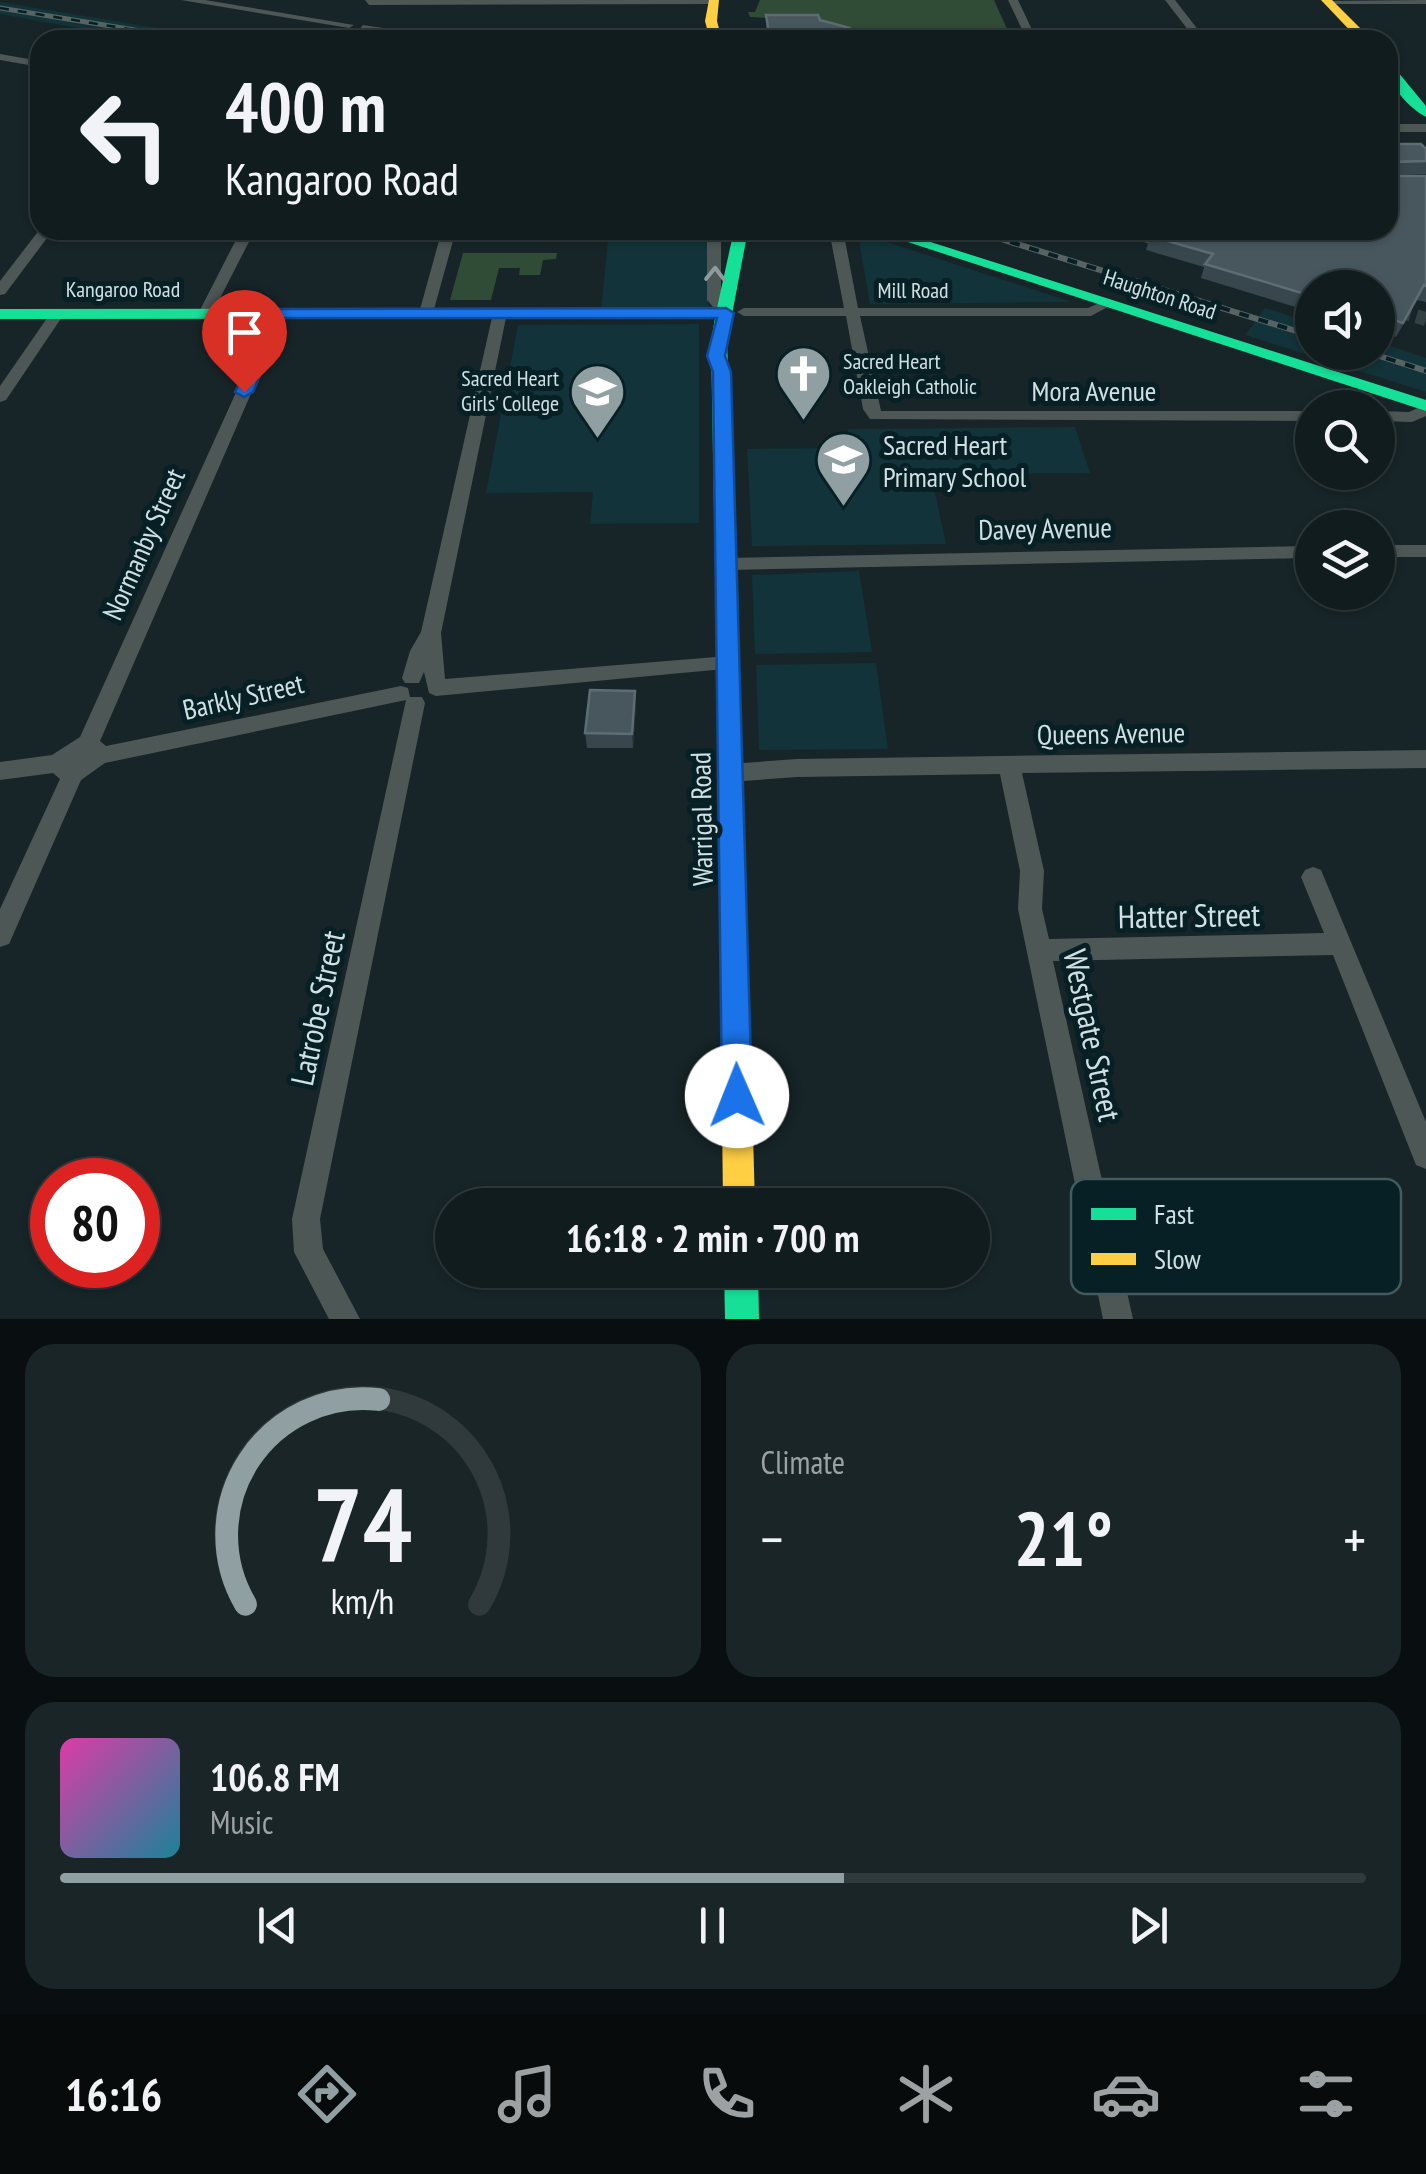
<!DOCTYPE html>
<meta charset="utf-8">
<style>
:root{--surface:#111c1e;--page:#1a2527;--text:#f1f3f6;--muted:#9ca1a4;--line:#303a3c;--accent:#909fa2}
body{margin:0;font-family:"PT Sans Narrow",sans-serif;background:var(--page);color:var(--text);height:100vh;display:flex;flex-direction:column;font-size:38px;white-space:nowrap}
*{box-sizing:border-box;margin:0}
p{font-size:32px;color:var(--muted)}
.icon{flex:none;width:55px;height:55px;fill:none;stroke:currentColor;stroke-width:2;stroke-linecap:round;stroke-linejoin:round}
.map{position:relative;height:1319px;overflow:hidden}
.panel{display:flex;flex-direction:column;gap:25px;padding:25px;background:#090f10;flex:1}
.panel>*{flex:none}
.hud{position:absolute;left:30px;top:30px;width:1368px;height:210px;border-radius:30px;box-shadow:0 2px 8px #0004,0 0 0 2px var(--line);background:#111c1e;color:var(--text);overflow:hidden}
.controls{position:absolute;left:1295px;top:270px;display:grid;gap:20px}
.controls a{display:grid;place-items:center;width:100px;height:100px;border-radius:50%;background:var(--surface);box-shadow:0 2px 8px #0004,0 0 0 2px var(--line);font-size:50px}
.speed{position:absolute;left:30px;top:1158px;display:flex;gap:20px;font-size:50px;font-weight:700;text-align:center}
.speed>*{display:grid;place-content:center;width:130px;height:130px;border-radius:50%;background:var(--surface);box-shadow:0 2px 8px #0004,0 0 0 2px var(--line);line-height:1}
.speed .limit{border:15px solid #d22;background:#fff;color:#111}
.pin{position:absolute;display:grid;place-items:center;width:85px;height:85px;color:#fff;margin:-102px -42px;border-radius:50% 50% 50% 0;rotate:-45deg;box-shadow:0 0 10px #0007}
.pin .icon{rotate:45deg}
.me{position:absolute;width:110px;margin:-55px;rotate:359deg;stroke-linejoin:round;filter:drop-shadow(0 0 8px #0008)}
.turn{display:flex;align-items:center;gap:35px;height:210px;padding:0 30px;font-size:45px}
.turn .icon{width:130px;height:130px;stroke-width:2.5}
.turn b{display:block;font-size:70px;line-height:85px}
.big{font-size:75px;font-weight:600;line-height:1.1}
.panel .widget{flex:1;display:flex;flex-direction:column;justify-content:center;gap:15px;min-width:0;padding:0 35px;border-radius:30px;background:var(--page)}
.panel .dial{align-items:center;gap:0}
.dial svg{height:260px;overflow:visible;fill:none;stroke:var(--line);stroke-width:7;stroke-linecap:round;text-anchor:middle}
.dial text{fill:var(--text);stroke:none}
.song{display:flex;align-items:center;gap:30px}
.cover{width:120px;height:120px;border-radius:15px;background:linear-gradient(135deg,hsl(320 70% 55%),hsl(190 70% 35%))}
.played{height:10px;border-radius:5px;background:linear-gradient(90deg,var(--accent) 60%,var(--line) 60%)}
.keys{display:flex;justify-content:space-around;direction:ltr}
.heat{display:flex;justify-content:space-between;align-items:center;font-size:55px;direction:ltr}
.panel .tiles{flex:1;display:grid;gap:25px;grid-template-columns:1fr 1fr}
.widget:last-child{grid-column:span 2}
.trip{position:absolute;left:435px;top:1188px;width:555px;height:100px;border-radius:50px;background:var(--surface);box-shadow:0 2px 8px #0004,0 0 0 2px var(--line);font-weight:600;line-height:100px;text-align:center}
.menu{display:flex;height:160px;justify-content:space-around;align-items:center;background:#070b0c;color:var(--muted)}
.menu .icon{width:70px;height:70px}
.menu .active{color:var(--accent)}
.menu b{font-size:45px;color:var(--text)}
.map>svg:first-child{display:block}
.built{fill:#113339}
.green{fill:#304b36}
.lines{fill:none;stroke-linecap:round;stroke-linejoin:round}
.street-tunnel{stroke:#334144;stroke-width:14;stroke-dasharray:14 6;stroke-linecap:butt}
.street{fill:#4d5756;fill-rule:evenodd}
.fast{fill:#16e098;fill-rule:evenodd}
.slow{fill:#ffcf43;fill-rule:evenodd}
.rail-far1-casing{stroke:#586363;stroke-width:5}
.rail-casing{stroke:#586363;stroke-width:6}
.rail-far1{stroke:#062025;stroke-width:2.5;stroke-dasharray:9;stroke-linecap:butt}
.rail{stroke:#062025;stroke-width:4;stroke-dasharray:10;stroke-linecap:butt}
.wall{fill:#38474e}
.shaded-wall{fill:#243238}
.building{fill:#48575e;stroke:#5e6c73;stroke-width:2.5}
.oneway{stroke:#8f9c9d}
.route{fill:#1a73e8;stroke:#114b97;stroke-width:2.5}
.labels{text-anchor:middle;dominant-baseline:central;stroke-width:10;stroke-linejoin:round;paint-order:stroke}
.far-street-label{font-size:22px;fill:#d1e0e4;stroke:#062025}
.far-poi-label{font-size:22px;fill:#d1e0e4;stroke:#062025;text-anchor:start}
.street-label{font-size:28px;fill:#d1e0e4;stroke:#062025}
.poi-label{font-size:28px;fill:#d1e0e4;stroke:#062025;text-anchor:start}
.near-street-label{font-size:32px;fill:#d1e0e4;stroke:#062025}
.key{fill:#062025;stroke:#435a5e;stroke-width:2.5}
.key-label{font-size:28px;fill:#d1e0e4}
</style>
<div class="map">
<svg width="1426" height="1319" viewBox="0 0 1426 1319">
<rect width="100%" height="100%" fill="#172528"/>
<!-- built -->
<g class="built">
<path d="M0 2 230 40H150L123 36 0 14Z"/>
<path d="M609 230H707L708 311 601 310Z"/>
<path d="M861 234 899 246 1072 302 870 304 858 235Z"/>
<path d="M1265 308 1312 323V352H1378V342L1426 358V392L1245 335Z"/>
<path d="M699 324V523L590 524 593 492 486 493 518 325Z"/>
<path d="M1075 427 1090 473 931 474 946 544 752 546 747 449 849 448 848 429Z"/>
<path d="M859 571 872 652 755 654 752 575Z"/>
<path d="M876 663 888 749 759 750 756 665Z"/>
</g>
<!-- green -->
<g class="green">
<path d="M760 0H994L1012 40H850L801 20 750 17 748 12H755Z"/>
<path d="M463 253H557L556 259 543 260 540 275H519L520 268H499L491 300H450Z"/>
</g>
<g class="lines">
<!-- street-tunnel -->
<path class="street-tunnel" d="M1378 305 1426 319"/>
<!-- street -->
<g class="street">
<path d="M181 0H205L354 25 349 28Z"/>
<path d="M365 0H718L719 1 714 4 369 5Z"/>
<path d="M1008 0H1018L1035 36 1192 35 1165 0H1175L1206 40H1027Z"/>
<path d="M1426 0V4H1328L1323 1Z"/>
<path d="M363 25 444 37 449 40H423L359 30Z"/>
<path d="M0 54 40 61V67L0 60Z"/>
<rect x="1388" y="124" width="38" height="8"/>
<path d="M40 229 53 230 5 294 0 295V281Z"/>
<path d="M241 230H255L212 314 200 317 198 314Z"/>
<path d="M442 230H456L433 313 426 317 419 313Z"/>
<path d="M707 230H721V299L733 313 726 317 721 316 707 300Z"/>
<path d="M829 230H843L858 308H1088L1108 299 1115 303 1091 316H860L881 411H1312V421L870 419 863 409 846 316H744L737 312 744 308H844Z"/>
<path d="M1107 230H1129L1157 240 1150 244Z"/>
<path d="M279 309 286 313 100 741 106 746 401 686 408 688 410 697H422L425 703 320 1219 323 1249 360 1319H329L294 1252 292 1219 406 700 105 763 81 780 9 944 0 947V909L60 779 53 773 0 780V762L52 755 80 737 272 313Z"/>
<path d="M500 309 507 313 441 633 445 679 728 656 735 658 738 663 735 668 436 696 429 693 424 672 419 683H405L402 678 410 651 421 632 493 313Z"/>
<path d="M57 310 64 314 6 400 0 402V386L52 311Z"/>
<path d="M1426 404V416L1412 422 1378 421V411L1409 412Z"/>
<rect x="1378" y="545" width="48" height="12"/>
<path d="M1312 546V558L726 570 717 564 726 558Z"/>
<path d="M1426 750V768L1022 773 1044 871 1042 909 1049 939 1324 933 1301 877 1305 870 1313 867 1321 870 1426 1122V1169L1416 1165 1333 955 1053 961 1133 1319H1103L1018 909 1020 871 1000 774 797 777 730 782 722 779 719 773 722 767 730 764 797 759Z"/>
</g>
<!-- fast -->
<g class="fast">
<path d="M1388 60 1426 106V117C1406 106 1387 84 1388 60Z"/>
<path d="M734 230H748L727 341 742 741 738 748H722L718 741 711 341 715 318 0 319V309L717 308Z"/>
<path d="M871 230H893L1426 400V411Z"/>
<path d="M724 1270H758L759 1319H725Z"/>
</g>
<!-- slow -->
<g class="slow">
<path d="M709 0H719L717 21 722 40H710L705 21Z"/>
<path d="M1321 0H1332L1372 40H1359Z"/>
<path d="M730 732 738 734 742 741 755 1205H723L718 741 722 734Z"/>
</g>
<defs>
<path id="rail-far1" d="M0 8 196 40"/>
<g id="rail">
<path d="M972 230 1312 336"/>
<path d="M1367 352 1426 371"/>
</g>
</defs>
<!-- rail-far1 casing -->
<use href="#rail-far1" class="rail-far1-casing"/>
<!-- rail casing -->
<use href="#rail" class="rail-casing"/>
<!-- rail-far1 -->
<use href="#rail-far1" class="rail-far1"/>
<!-- rail -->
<use href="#rail" class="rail"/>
</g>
<!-- wall -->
<g class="wall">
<path d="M766 15 820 20 853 40H767Z"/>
<path d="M1388 144 1426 149V174L1393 175 1426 176V302L1417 300 1396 337 1378 332V288H1312V312L1201 278 1204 267 1146 250 1150 236 1152 235 1135 230H1388Z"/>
<path d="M636 705 633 748H587L585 733Z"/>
</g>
<!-- shaded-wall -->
<path class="shaded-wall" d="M635 691 636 705 633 748 632 734Z"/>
<!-- building -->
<g class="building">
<path d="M766 15H818L820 20 850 28 853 40H770Z"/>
<path d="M1098 32H1125L1130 40H1100L1102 39Z"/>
<path d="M866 37 942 38 943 40H867Z"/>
<path d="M1388 144H1421L1426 149V161L1391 162 1390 173 1394 176H1426V286L1424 285 1403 323 1378 315V288H1312V296L1205 264 1213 254 1150 236 1162 230H1388Z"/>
<path d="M590 690 635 691 632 734 585 733Z"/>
</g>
<!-- one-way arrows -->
<defs><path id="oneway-chevron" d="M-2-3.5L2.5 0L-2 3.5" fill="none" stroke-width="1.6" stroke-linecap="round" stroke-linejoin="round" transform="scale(2.5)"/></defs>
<use class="oneway" href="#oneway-chevron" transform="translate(715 274) rotate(-89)"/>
<!-- route -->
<path class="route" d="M726 308 734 313 725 356 731 372 752 1096 748 1106 737 1111 726 1106 722 1096 713 372 707 356 717 318H285L253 392 244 397 235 392 271 314 279 309Z"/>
<!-- icons -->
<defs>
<symbol id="church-pin" viewBox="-11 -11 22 30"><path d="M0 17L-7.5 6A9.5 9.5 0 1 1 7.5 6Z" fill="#909fa2" stroke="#062025"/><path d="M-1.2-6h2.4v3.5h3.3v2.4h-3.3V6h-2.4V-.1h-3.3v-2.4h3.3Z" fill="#fff"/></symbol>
<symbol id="school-pin" viewBox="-11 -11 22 30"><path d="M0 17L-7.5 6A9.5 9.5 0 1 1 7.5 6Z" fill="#909fa2" stroke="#062025"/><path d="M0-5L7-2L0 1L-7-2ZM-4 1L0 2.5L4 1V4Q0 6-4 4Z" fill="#fff"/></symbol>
</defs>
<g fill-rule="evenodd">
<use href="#church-pin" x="772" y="342" width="63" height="86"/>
<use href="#school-pin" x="566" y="360" width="63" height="86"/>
<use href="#school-pin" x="812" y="428" width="63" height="86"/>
</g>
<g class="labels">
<!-- far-street labels -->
<g class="far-street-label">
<text x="123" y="289">Kangaroo Road</text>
<text x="913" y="290">Mill Road</text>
<text transform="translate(1160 294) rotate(18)">Haughton Road</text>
</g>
<!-- far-poi labels -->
<g class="far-poi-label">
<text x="843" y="361">Sacred Heart<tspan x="843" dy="25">Oakleigh Catholic</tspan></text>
<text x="559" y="378" text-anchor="end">Sacred Heart<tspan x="559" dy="25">Girls' College</tspan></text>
</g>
<!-- street labels -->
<g class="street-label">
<text x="1094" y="390">Mora Avenue</text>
<text transform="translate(1045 528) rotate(-1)">Davey Avenue</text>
<text transform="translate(143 544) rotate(-66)">Normanby Street</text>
<text transform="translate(243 696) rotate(-13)">Barkly Street</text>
<text transform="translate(1111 733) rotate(-1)">Queens Avenue</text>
<text transform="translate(701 819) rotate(-91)">Warrigal Road</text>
</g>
<!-- poi labels -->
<g class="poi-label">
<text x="883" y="444">Sacred Heart<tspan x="883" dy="32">Primary School</tspan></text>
</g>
<!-- near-street labels -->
<g class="near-street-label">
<text transform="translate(1189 915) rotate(-1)">Hatter Street</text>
<text transform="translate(317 1008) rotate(-78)">Latrobe Street</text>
<text transform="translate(1093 1035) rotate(78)">Westgate Street</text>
</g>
</g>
<!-- legend -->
<rect x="1071" y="1179" width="330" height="115" rx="15" class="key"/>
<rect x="1091" y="1208" width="45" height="12" fill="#16e098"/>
<rect x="1091" y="1253" width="45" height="12" fill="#ffcf43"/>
<g class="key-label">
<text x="1154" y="1224">Fast</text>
<text x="1154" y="1269">Slow</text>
</g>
</svg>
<div class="controls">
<a><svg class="icon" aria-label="sound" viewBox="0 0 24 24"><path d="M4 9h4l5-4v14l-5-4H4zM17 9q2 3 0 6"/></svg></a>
<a><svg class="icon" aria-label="search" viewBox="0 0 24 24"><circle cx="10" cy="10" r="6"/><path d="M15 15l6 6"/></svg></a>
<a><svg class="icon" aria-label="layers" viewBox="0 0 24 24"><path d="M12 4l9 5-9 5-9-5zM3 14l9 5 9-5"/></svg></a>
</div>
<div class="speed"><div class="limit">80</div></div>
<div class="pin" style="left:244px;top:392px;background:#d93025"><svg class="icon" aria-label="arrive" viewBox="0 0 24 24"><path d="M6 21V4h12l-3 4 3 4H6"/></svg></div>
<svg class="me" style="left:737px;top:1096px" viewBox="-20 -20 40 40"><circle r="19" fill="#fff"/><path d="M0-13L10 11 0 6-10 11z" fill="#1a73e8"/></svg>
<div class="trip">16:18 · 2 min · 700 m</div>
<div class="hud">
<div class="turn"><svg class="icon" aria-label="left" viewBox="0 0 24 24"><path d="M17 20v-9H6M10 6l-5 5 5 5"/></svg><div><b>400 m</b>Kangaroo Road</div></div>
</div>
</div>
<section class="panel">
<div class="tiles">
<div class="widget dial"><svg viewBox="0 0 100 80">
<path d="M14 69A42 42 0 1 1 86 69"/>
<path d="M14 69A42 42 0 0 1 55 6" stroke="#909fa2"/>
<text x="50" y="56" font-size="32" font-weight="700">74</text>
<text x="50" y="72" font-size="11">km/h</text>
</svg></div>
<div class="widget"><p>Climate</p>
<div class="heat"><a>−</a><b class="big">21°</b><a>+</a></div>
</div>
<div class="widget">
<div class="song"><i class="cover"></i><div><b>106.8 FM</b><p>Music</p></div></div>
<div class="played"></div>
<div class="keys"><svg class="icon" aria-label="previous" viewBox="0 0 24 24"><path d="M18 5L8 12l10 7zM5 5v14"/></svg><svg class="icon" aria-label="pause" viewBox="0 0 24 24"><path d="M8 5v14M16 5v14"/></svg><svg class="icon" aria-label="next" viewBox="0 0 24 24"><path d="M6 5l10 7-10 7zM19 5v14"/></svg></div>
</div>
</div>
</section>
<nav class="menu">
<b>16:16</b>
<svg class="icon active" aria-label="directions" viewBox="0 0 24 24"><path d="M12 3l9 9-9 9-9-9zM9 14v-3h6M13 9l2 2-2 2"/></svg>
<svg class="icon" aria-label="music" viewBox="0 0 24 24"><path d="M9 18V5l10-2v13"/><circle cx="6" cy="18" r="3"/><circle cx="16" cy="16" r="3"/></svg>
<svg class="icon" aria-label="phone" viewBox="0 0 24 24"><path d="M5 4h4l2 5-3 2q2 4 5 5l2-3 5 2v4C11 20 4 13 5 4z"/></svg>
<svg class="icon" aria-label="climate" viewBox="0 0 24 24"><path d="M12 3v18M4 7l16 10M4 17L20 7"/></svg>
<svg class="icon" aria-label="car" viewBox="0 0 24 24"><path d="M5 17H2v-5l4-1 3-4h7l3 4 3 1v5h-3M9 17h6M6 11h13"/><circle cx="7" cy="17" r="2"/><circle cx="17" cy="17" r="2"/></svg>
<svg class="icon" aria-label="filters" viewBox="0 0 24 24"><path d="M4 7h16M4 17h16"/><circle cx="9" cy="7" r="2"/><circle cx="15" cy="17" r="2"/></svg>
</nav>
